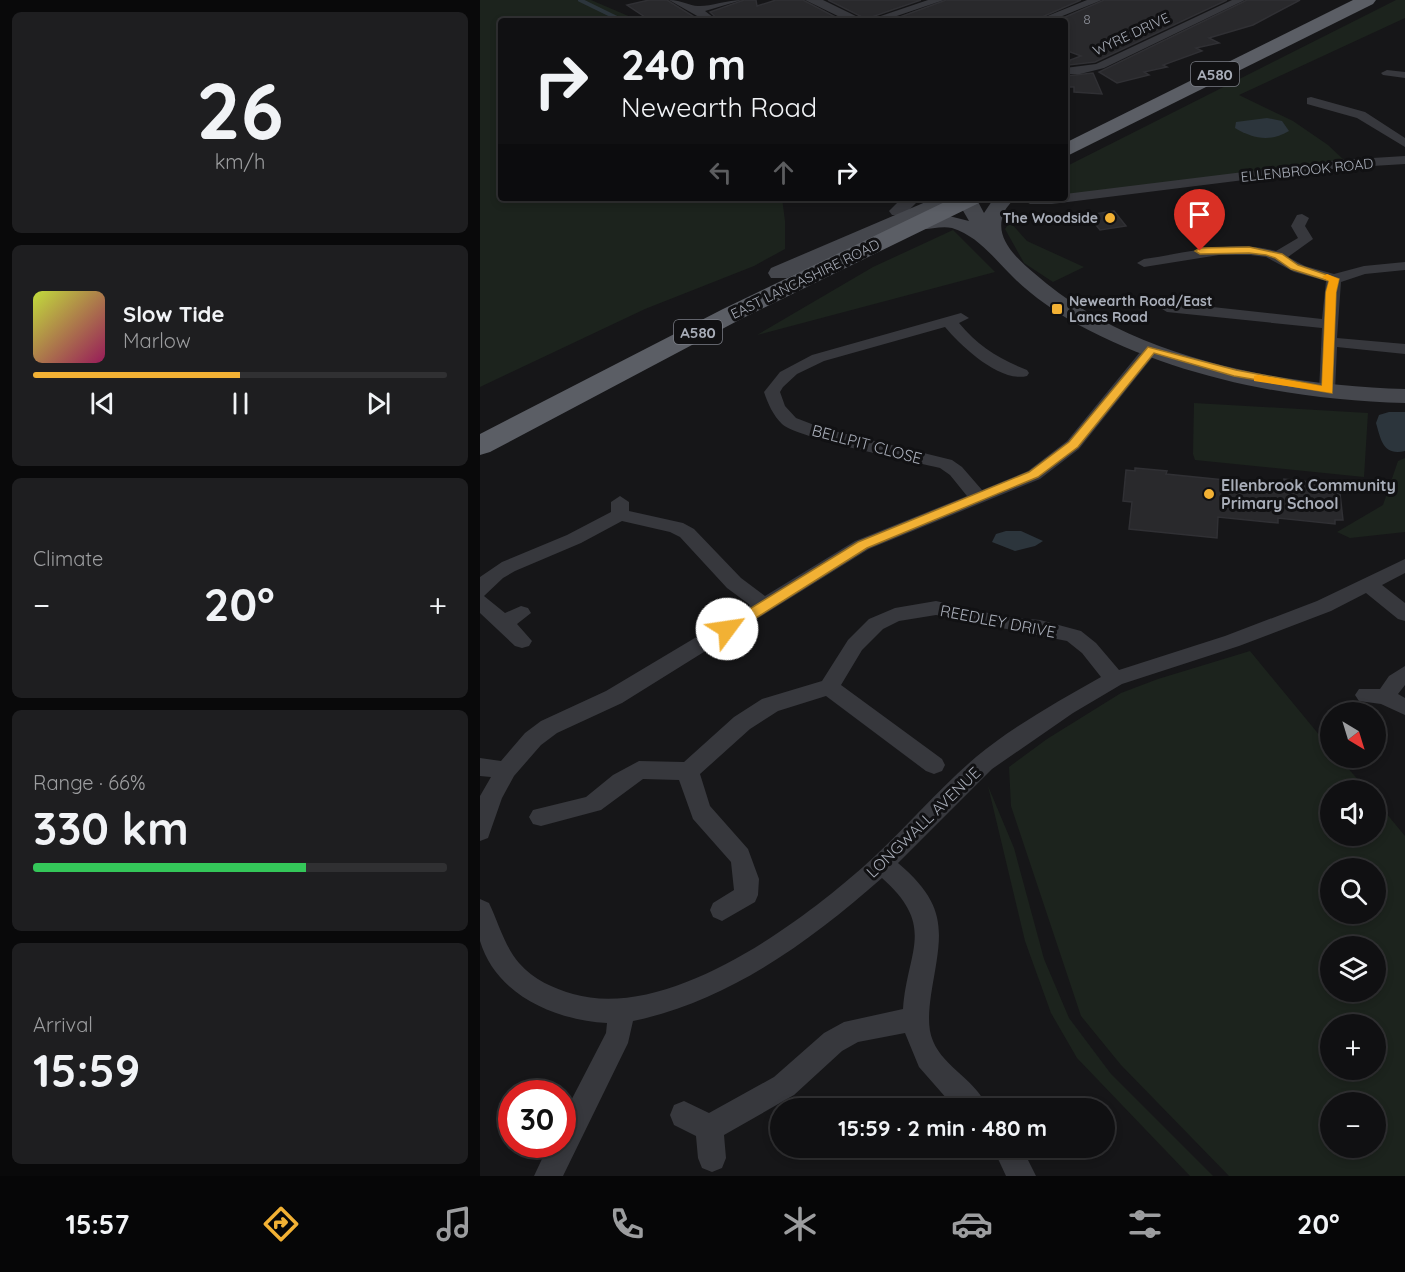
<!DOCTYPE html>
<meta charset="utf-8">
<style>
:root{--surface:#101012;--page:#1e1e20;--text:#f1f3f6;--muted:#9c9d9f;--line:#303032;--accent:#f2b134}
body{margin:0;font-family:Quicksand,sans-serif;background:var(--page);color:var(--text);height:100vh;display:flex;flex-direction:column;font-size:22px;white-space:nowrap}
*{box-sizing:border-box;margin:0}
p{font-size:20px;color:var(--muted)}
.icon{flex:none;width:33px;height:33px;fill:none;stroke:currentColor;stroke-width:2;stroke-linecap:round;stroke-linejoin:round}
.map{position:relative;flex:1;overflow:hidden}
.sheet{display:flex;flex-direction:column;gap:12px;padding:12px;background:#09090a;width:480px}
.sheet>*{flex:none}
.guide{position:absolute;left:18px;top:18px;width:570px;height:183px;border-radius:6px;box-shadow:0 3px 9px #0003,0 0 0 2px var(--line);background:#101012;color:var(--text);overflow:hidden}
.needle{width:39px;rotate:142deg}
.controls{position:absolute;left:840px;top:702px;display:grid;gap:12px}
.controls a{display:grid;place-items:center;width:66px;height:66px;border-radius:50%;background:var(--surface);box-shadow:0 3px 9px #0003,0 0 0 2px var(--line);font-size:30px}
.speed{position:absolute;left:18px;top:1080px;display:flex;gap:12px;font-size:30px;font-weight:700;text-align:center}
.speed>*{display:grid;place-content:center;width:78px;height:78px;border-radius:50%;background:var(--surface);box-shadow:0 3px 9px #0003,0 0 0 2px var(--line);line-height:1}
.speed .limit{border:9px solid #d22;background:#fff;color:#111}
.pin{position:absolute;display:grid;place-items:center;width:51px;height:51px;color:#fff;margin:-62px -26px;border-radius:50% 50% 50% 0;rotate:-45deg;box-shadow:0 0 6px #0007}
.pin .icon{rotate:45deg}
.me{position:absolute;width:66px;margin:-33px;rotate:59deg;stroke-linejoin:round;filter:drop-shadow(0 0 4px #0008)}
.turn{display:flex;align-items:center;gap:21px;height:126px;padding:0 24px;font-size:27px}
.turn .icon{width:78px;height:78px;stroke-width:2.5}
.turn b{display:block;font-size:42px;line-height:51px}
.lanes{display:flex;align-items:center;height:57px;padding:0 24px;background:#0003;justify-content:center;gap:30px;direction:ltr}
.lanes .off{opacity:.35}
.big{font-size:45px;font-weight:800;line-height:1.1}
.sheet .widget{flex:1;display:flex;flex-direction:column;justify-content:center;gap:9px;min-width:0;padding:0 21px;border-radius:9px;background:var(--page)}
.sheet .dial{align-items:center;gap:0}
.dial b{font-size:78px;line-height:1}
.song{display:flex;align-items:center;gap:18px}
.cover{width:72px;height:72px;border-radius:9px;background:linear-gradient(135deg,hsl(70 70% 55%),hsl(330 70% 35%))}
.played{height:6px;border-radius:3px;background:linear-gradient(90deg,var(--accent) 50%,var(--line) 50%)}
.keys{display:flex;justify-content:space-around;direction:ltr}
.heat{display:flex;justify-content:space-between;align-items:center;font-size:33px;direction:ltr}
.charge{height:9px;border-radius:4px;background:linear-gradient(90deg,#34c759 66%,var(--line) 0)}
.trip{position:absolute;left:290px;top:1098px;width:345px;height:60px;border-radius:30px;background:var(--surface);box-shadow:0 3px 9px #0003,0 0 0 2px var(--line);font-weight:800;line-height:60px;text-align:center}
.dock{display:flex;height:96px;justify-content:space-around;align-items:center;background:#060607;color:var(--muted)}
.dock .icon{width:42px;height:42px}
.dock .active{color:var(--accent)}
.dock b{font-size:27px;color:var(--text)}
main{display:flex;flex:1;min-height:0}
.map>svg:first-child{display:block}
.green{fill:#1c231d;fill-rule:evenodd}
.water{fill:#2c353c}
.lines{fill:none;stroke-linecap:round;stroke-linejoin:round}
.stream{stroke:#2c353c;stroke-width:4}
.building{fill:#29292c;stroke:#303034;stroke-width:1.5}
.minor{fill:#37383d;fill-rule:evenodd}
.tertiary{fill:#37383d;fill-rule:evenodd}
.secondary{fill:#45474d;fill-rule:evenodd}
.trunk{fill:#5b5e65;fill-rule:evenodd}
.route{fill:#f2b134;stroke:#9d7322;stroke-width:1.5}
.slow{fill:#f59e0b}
.poi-dot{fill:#f2b134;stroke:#111113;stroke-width:2}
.labels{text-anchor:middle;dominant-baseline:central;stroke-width:6;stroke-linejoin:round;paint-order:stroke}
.number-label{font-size:14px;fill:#888b94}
.far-street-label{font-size:14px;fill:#a8adb8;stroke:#111113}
.far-poi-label{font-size:14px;font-weight:bold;fill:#a8adb8;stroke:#111113;text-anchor:end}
.shield{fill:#111113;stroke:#7b7e86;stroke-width:1.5}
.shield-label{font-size:15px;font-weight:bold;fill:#a8adb8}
.street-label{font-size:16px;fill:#a8adb8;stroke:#111113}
.poi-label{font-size:16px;font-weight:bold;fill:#a8adb8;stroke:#111113;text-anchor:start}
</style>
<main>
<section class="sheet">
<div class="widget dial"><b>26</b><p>km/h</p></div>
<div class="widget">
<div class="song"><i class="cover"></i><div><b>Slow Tide</b><p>Marlow</p></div></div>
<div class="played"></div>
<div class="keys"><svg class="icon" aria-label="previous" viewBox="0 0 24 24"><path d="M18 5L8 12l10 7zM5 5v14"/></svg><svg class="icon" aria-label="pause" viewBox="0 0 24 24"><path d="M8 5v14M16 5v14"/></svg><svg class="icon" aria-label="next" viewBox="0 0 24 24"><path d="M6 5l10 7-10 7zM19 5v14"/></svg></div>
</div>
<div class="widget"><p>Climate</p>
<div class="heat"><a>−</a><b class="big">20°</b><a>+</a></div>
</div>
<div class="widget"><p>Range · 66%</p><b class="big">330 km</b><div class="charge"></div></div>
<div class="widget"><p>Arrival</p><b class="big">15:59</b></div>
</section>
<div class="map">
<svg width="925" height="1176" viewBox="0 0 925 1176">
<rect width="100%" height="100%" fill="#161618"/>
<!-- green -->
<g class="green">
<path d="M0 0H111L160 21H21V198H302L305 221V249L274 266 165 309 0 387Z"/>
<path d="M916 0H925V18L759 95 813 121 848 145 865 161 585 197V167Z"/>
<path d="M530 222 547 241 604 267 573 282 544 263 525 229Z"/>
<path d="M473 230 515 272 277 335 393 267Z"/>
<path d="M714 403 888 413 884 477 715 460 713 454Z"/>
<path d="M925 458V532L870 538 857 532 903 505 918 461Z"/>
<path d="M770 651 850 748V758H859L887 790H850V836H896V801L925 836V1176H749L641 1065 601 1016 531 806 529 767 567 739 641 693 678 679ZM896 868V914H850V868ZM850 946H896V992H850ZM850 1024H896V1070H850ZM896 1102V1148H850V1102Z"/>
<path d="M508 786 534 848 564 959 589 1018 631 1074 733 1176H710L597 1058 571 1013 545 941Z"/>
</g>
<!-- water -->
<g class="water">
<path d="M787 118 802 121 809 131C791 142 773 139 755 128L756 122Z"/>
<path d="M909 412H925V451C903 456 901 440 896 423L899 415Z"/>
<path d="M526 531H541L563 541 555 546 535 551 512 542 516 534Z"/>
</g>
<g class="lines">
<!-- stream -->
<path class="stream" d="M100 0 143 21"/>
</g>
<!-- building -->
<g class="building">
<path d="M169 0H187L221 21H171L147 5Z"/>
<path d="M264 0H276L277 6 296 0H323L363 21H240L230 12Z"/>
<path d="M348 0H441L386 19Z"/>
<path d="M466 0H601L553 21H409Z"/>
<path d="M624 0H747L615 62 589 65 590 60 601 56 585 50V21H576Z"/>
<path d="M767 0H820L773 25 729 38 739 43 716 48 722 51 683 65 687 67 664 72 669 75 637 83 619 72Z"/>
<path d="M613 73 622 94 594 92V87H585L586 76Z"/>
<path d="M634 211 646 226 620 230 608 215Z"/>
<path d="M655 468 687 471 686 474 804 486V479L859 485 863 520H855V524L798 518V523L738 517 737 538 649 529 652 502 643 501 646 470 655 471Z"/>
</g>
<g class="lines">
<!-- minor -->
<g class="minor">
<path d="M189 0C202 0 209 6 218 6 228 7 247 0 262 0L225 11 238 21H226Z"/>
<path d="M448 0H464L402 21H386Z"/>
<path d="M607 0H622L570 21H555Z"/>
<path d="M752 0H765L624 68 600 74H585V68L616 64Z"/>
<path d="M907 70 925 72V78L903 75 901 73Z"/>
<path d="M831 97 885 112 925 138V147L877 118 827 104V98Z"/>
<path d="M925 156V164L860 168 572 204H550L543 200 585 198V194L860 160Z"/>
<path d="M822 214 829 218 825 226 833 239 808 257 825 266 854 274 884 266 925 262V270L885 274 861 282 857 338 925 344V354L857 347 855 391 847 396 839 391 842 328 687 312 679 307 687 302 842 319 846 281 814 272 786 257 770 255H739L664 267 657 263 664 259C708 253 752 239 796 251L818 238 811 226 817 215Z"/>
<path d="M481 313 489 318 479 323C498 346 519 359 547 370L549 373 547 376C520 383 481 346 465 327L344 361 317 374 303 387 300 392 305 406 316 418 342 428 472 460 482 467 502 490 548 471 587 441 665 346 671 344 679 349 599 449 560 479 389 549 142 703 77 733 61 745 34 776 22 798 8 838 0 841V796L11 777 0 776V758L21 761 45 733 61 721 126 691 270 605 247 588 200 537 190 532 142 521 101 543 35 571 23 578 4 596 25 613 41 606 48 608 51 613 37 624 52 641 49 646 42 648 35 646 0 613V577L22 562 87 535 131 512V502L140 496 149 502V511L203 523 214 529 261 578 285 596 375 541 487 496 470 475 460 468C432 461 319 439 302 424 293 415 288 404 284 392L300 372 332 355Z"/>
<path d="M925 559V573L902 585 925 603V621L918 619 886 593 851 611 759 646 642 684 593 713 512 769 418 863C471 908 461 934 451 995 449 1010 447 1027 453 1041 464 1068 498 1081 507 1108H475L439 1067 425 1033 378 1042 362 1051 314 1095 244 1135 246 1158 242 1168 232 1172 222 1168 218 1158 216 1136 194 1125 190 1115 194 1105 204 1101 229 1113 294 1077 344 1033 364 1022 423 1009C427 950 457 927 402 878 329 942 249 1001 153 1021L148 1043 83 1176H54L69 1144H82V1118L126 1033 127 1023C75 1020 16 995 0 941 0 929 0 912 0 899L9 903C18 922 25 947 39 963 54 980 73 988 93 994 190 1022 327 919 395 856 429 824 460 788 496 757 533 726 579 701 621 677L602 653 587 641 456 615 419 621 403 629 382 650 361 685 462 759 465 765 462 771 454 774 446 771 346 696 298 711 270 729 220 774 230 806 268 849 279 879 278 895 275 902 242 921 233 917 230 910 233 903 254 890 251 862 213 819 199 780 163 779 121 810 61 826 53 824 49 817 53 810 106 797 133 775 159 761 204 762 254 717 282 699 342 681 368 640 389 619 415 608 456 601 526 617 560 620 601 631 616 643 639 670 745 636 837 601Z"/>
<path d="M925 666V685L918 694 925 698V715L901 704 879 701 875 695 879 689H900L909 676Z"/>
<path d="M513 1148H542L556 1176H526Z"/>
</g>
<!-- tertiary -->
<g class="tertiary">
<path d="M325 0H343L386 21H368Z"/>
<path d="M422 198H441L424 215H412L409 211Z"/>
</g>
<!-- secondary -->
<path class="secondary" d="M455 198H496L504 213 514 198H535C531 203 526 207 524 213 513 237 537 259 554 273 650 359 800 385 925 389V403C812 400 697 378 597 324 575 312 553 296 535 279 515 260 500 237 472 228 459 225 445 232 432 228L429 224 307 278H291L288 273 291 268ZM478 202 489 221 469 216 444 217Z"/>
<!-- trunk -->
<g class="trunk">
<path d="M873 0H896L893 4 585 157V143Z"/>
<path d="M473 198H502L499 203 261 319 10 452 0 455V434L243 309Z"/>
</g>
</g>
<!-- route -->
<path class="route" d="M769 247 802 254 818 265 859 279 856 292 852 393 754 376 674 353 598 447 558 477 387 548 252 633H242V626L378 542 549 472 589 442 668 347 756 370 842 386 846 292 849 281 811 269 795 258 786 255 769 253 720 254 715 251 720 248Z"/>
<!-- slow -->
<path class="slow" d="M847 274 859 279 856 292 852 393 774 381V376L778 375 842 386 846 292 849 281 842 277Z"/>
<!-- markers -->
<g class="poi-dot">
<circle cx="630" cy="218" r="6"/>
<rect x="571" y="303" width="12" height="12" rx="3"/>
<circle cx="729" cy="494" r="6"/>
</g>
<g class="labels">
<!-- number labels -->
<g class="number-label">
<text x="607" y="19">8</text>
</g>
<!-- far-street labels -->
<g class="far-street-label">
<text transform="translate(651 34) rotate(-25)">WYRE DRIVE</text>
<text transform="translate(827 170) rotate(-6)">ELLENBROOK ROAD</text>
<text transform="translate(325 279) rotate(-26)">EAST LANCASHIRE ROAD</text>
</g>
<!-- far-poi labels -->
<g class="far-poi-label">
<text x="618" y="218">The Woodside</text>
<text x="589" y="301" text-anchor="start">Newearth Road/East<tspan x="589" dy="16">Lancs Road</tspan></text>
</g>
<!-- shield labels -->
<g class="shield">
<rect x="711" y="62" width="48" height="24" rx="4.5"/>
<rect x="194" y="320" width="48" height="24" rx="4.5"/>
</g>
<g class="shield-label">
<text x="735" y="74">A580</text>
<text x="218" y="332">A580</text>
</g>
<!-- street labels -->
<g class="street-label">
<text transform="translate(387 444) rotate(15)">BELLPIT CLOSE</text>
<text transform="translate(518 621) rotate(11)">REEDLEY DRIVE</text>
<text transform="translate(443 822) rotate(-44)">LONGWALL AVENUE</text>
</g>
<!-- poi labels -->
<g class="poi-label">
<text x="741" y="485">Ellenbrook Community<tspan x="741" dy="18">Primary School</tspan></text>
</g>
</g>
</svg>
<div class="controls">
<a><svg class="needle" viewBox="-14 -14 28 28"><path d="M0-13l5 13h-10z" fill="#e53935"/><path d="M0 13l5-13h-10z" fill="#9c9d9f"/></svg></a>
<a><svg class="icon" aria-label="sound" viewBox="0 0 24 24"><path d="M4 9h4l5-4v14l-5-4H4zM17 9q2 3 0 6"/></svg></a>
<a><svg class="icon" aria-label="search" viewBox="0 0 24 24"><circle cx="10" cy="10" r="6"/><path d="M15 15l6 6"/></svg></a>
<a><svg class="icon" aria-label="layers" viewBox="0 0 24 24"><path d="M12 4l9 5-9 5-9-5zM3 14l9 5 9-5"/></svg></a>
<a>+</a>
<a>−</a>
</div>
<div class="speed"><div class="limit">30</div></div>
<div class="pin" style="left:720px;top:251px;background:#d93025"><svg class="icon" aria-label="arrive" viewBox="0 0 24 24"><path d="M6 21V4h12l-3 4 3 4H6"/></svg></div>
<svg class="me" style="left:247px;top:629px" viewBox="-20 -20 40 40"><circle r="19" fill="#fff"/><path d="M0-13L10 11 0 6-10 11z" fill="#f2b134"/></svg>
<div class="trip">15:59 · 2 min · 480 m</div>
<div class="guide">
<div class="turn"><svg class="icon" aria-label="right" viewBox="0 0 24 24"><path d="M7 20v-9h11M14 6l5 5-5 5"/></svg><div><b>240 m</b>Newearth Road</div></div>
<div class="lanes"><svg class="icon off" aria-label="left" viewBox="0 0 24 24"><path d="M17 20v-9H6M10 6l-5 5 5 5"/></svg><svg class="icon off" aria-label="ahead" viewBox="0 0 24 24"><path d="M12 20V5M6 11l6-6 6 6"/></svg><svg class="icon" aria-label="right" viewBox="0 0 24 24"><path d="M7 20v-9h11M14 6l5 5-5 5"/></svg></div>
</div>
</div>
</main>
<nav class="dock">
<b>15:57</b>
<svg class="icon active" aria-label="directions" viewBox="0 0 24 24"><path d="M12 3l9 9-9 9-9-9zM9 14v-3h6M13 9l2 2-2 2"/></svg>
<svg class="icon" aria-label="music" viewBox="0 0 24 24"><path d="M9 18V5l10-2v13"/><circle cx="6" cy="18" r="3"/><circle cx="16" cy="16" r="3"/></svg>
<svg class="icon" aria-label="phone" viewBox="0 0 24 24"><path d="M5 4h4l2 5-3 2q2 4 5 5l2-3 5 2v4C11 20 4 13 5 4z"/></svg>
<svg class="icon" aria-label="climate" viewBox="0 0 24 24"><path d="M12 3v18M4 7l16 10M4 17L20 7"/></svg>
<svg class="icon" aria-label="car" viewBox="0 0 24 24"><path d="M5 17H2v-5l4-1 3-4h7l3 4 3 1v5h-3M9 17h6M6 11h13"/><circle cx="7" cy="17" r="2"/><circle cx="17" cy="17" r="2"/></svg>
<svg class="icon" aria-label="filters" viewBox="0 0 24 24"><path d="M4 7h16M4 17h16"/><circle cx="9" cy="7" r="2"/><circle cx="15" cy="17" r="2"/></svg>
<b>20°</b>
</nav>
